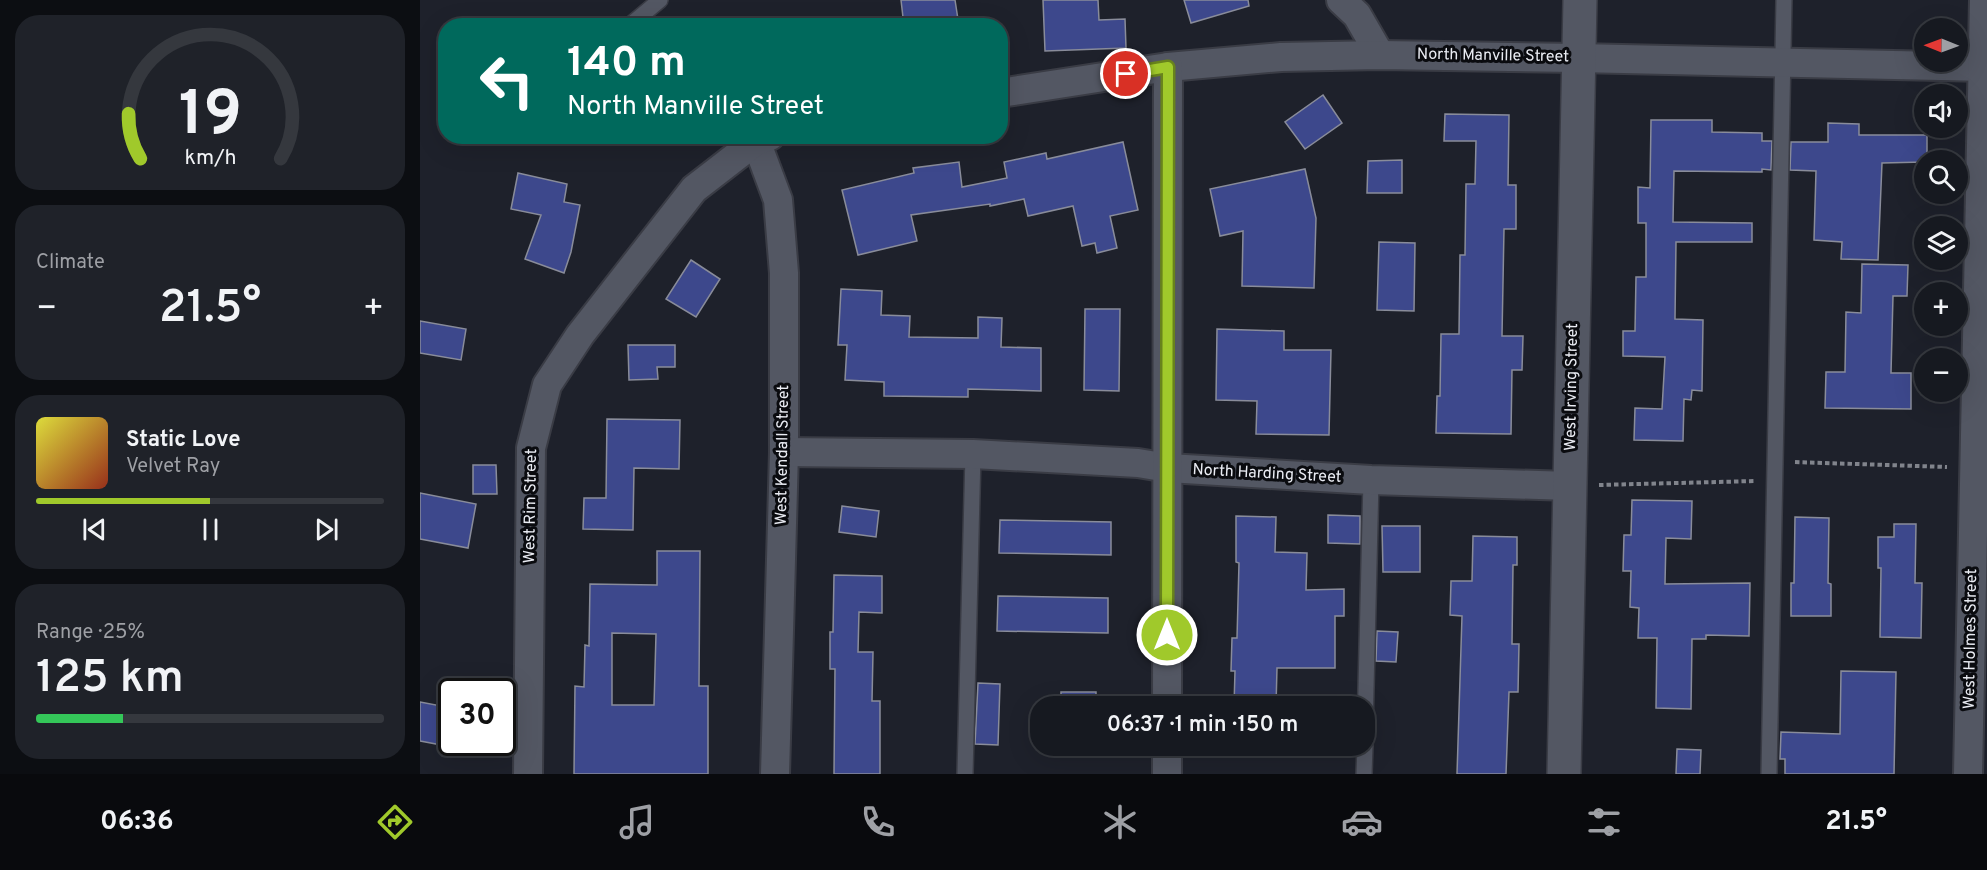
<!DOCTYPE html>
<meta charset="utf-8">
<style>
:root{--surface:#161920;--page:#1f2229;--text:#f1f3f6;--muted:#9ea0a5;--line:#35383e;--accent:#a0c92b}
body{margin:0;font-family:Overpass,sans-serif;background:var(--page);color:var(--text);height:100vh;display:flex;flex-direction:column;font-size:22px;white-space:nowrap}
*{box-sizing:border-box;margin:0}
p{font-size:20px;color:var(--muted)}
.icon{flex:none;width:33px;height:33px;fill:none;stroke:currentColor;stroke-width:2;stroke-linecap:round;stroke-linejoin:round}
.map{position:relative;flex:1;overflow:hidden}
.panel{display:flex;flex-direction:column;gap:15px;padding:15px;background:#0c0e12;width:420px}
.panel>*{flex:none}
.top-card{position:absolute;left:18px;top:18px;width:570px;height:126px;border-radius:24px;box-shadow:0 6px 24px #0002,0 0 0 2px var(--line);background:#00695c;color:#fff;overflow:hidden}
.needle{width:39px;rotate:271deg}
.tools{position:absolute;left:1494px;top:18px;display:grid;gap:12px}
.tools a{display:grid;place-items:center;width:54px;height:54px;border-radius:50%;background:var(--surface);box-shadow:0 6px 24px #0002,0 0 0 2px var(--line);font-size:30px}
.speed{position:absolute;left:18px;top:678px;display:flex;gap:12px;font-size:30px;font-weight:700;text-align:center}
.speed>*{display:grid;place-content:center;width:78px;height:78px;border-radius:50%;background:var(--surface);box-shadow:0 6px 24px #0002,0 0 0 2px var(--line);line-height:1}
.speed .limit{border:3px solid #111;border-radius:9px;background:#fff;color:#111}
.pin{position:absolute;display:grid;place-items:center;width:51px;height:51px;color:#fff;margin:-26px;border:3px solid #fff;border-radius:50%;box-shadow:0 2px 6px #0007}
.me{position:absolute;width:66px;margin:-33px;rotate:0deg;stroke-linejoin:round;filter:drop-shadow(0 0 4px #0008)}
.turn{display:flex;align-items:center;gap:21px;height:126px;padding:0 30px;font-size:27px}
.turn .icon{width:78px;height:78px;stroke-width:2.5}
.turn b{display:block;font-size:42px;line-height:51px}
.big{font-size:45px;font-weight:600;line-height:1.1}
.panel .card{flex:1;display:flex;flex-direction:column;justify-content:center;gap:9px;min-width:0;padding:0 21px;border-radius:24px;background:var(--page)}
.panel .dial{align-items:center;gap:0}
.dial svg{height:156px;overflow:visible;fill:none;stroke:var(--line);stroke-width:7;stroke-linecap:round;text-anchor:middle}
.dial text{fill:var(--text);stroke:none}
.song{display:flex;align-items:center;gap:18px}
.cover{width:72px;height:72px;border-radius:9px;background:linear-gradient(135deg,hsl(60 70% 55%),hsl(10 70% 35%))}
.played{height:6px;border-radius:3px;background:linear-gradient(90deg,var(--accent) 50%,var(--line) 50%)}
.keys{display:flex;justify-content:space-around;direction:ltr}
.heat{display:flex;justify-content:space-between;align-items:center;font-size:33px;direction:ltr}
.charge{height:9px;border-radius:4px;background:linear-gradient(90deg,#34c759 25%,var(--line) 0)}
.trip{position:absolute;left:610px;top:696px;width:345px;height:60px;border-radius:24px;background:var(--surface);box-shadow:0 6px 24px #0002,0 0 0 2px var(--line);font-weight:600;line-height:60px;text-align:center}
.tabs{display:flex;height:96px;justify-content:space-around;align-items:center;background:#090a0d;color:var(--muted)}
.tabs .icon{width:42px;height:42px}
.tabs .current{color:var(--accent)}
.tabs b{font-size:27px;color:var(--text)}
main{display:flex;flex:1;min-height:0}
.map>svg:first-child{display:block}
.building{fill:#3d488c;stroke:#898c9a;stroke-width:1.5;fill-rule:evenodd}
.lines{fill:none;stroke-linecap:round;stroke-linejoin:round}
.service-casing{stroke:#3a3c45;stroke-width:18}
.minor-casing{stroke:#3a3c45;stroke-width:32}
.tertiary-casing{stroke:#3a3c45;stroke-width:36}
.path{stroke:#81848c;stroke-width:4;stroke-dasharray:4.5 3;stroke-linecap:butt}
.service{stroke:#535763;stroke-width:15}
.minor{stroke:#535763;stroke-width:28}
.tertiary{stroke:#535763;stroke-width:33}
.route-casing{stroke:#68831c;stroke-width:15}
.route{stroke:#a0c92b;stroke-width:10}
.labels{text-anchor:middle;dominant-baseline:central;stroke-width:6;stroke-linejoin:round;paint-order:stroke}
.street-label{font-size:16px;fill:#eaecf3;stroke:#0a0b0f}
</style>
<main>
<section class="panel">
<div class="card dial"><svg viewBox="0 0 100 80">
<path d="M14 69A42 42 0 1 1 86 69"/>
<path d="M14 69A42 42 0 0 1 8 46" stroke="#a0c92b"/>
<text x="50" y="56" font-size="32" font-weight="700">19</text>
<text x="50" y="72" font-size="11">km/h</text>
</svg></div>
<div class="card"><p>Climate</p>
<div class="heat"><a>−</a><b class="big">21.5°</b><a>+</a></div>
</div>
<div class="card">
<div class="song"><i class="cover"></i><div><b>Static Love</b><p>Velvet Ray</p></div></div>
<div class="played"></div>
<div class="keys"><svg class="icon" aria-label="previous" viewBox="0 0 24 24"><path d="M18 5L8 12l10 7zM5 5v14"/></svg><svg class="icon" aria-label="pause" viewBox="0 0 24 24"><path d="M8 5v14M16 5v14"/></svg><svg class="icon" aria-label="next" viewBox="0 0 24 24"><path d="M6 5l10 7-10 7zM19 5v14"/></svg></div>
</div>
<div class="card"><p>Range · 25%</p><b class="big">125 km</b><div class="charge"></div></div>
</section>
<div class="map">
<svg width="1567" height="774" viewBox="0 0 1567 774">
<rect width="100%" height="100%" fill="#1e212b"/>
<!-- building -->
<g class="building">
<path d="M481 0H535L539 26H484Z"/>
<path d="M623 0H678L679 20 705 19 706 48 625 51Z"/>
<path d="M764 0H828L829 6 771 23Z"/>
<path d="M903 95 922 123 885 149 865 122Z"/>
<path d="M1025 114 1089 115 1088 185H1096V229H1084L1082 336H1103L1102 370H1092L1091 434 1016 433 1017 396H1020L1021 334H1039L1040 255H1045L1046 184H1055L1056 141H1024Z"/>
<path d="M1231 120H1292V132L1342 133V141H1352L1351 170 1342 169V172L1254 171 1253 222 1332 223V242H1256L1255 319 1283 320 1282 391 1272 390 1271 400 1264 399 1263 441 1214 440 1215 408 1242 409 1245 357 1203 356V331H1215L1216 277H1226V223H1218V187L1230 188Z"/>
<path d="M1408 123 1439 124V135H1507V160L1504 162 1462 163 1458 260 1421 259 1422 242 1394 240 1396 171 1370 170 1371 142H1408Z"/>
<path d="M703 142 718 210 690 216 697 248 677 253 675 243 662 246 653 206 608 216 604 199 570 206V204L491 215 497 241 438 255 422 190 494 173 493 168 539 162 542 187 587 178 584 162 626 153 627 159Z"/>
<path d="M982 160V193H947L948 161Z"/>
<path d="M885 169 896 218 894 288 822 286 823 231 800 236 790 189Z"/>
<path d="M98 173 147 184 144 202 160 205 151 252 144 273 105 259 121 215 91 209Z"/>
<path d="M959 242 995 243 994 311 957 310Z"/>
<path d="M271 260 300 279 276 317 246 299Z"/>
<path d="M1442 264 1488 265 1487 296H1473L1471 373H1491V409L1405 408 1406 372H1425L1426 312 1441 313Z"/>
<path d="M421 289 462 291 461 315 490 316 489 337 558 338V317L582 318 581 347 621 348V391L548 389V397L464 396V382L425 380 427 345H418Z"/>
<path d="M665 309H700L699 391 664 390Z"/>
<path d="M0 321 46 329 41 360 0 353Z"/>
<path d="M797 329 864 331V350H911L909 435 836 434 837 401 796 400Z"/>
<path d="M208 345H255V367H237L238 379 209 380Z"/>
<path d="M187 419 260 420 259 469 214 468 213 530 163 529 164 498H186Z"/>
<path d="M53 465H76L77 494H53Z"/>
<path d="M0 493 56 504 48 548 0 539Z"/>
<path d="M1212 500 1272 501 1271 539 1246 538 1245 584 1330 583 1329 636 1286 635V639H1272L1271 709 1236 708 1237 638H1218L1219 608 1210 607 1211 571H1203L1204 535H1211Z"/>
<path d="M422 506 459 511 456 537 419 532Z"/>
<path d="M908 515 940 516V544L908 543Z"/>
<path d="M816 516 856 517 855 552 887 553 886 590 924 589V616H915V668H857L856 706H814L815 671H811L812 638H817L819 563 816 562Z"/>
<path d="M1375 517 1409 518 1408 583 1411 584V616H1371V583H1374Z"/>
<path d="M580 520 691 522V555L579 553Z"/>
<path d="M1474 524H1496L1495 583H1502L1501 638 1460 637 1461 568H1458V537H1474Z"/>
<path d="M962 526H1000V572H963Z"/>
<path d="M1053 536 1097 537V565H1093L1092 644H1099L1098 692H1089L1086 774H1037L1042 616 1030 615 1031 581H1052Z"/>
<path d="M237 551H280L279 686H288V774H154L155 686 164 687 165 645 169 646 170 584 237 585ZM192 633 236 634 234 705H192Z"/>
<path d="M414 575 462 576V613L439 612 438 652H453L452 701H460V774H414L415 669H410V632H413Z"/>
<path d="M578 596 688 598V633L577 631Z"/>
<path d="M957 631 978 632 976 662 956 661Z"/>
<path d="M1421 671 1476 672 1474 774H1365V759H1360L1361 732 1420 734Z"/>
<path d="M558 683 580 684 578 745 555 744Z"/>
<rect x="641" y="692" width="35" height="14"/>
<path d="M0 702 32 708V747L0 741Z"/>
<path d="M1257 749 1281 750 1280 774H1256Z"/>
</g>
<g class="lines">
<defs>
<g id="service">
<path d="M209 26 240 0"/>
<path d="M945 730 951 480"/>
<path d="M545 774 553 454"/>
<path d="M944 774 945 746"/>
<path d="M1349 774 1364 0"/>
</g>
<g id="minor">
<path d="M921 0 937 15 960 55"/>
<path d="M580 93 748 67 861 57 960 55 1158 58 1567 67"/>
<path d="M336 141 358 200 364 273V452L355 774"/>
<path d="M364 452 553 454 718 463 748 468 951 480 1150 486"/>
<path d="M747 706 748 67"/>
<path d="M108 774 111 448 127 385 160 335 274 189 336 141 350 136"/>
<path d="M747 774V746"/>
<path d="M1548 774 1564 0"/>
</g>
<path id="tertiary" d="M1144 774 1160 0"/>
</defs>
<!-- service casing -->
<use href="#service" class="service-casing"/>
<!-- minor casing -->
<use href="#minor" class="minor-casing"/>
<!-- tertiary casing -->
<use href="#tertiary" class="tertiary-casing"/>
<!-- path -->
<g class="path">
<path d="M1375 462 1527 467"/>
<path d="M1179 485 1336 481"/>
</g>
<!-- service -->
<use href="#service" class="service"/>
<!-- minor -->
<use href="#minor" class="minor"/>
<!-- tertiary -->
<use href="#tertiary" class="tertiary"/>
</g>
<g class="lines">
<defs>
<path id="route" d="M706 74 748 67 747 635"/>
</defs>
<!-- route casing -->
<use href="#route" class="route-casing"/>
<!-- route -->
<use href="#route" class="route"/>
</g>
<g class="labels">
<!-- street labels -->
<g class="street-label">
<text transform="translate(1073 56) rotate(1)">North Manville Street</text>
<text transform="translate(1152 387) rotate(-89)">West Irving Street</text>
<text transform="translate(363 455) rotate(-89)">West Kendall Street</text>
<text transform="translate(847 474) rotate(3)">North Harding Street</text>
<text transform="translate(111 506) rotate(-89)">West Rim Street</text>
<text transform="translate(1551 639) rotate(-89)">West Holmes Street</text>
</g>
</g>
</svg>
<div class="tools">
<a><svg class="needle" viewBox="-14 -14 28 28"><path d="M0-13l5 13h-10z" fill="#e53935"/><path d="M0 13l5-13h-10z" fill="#9ea0a5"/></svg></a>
<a><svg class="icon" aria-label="sound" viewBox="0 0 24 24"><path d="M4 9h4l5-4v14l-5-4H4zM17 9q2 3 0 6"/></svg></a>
<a><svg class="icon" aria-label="search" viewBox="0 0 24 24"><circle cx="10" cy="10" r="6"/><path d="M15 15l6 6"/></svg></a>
<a><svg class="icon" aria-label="layers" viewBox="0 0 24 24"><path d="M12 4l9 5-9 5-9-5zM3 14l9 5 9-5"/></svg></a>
<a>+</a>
<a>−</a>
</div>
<div class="speed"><div class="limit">30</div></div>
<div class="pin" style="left:706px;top:74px;background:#d93025"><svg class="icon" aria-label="arrive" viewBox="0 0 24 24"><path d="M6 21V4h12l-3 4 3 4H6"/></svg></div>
<svg class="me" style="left:747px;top:635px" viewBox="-20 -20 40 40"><circle r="17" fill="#a0c92b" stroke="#fff" stroke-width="3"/><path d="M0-11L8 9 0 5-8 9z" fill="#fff"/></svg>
<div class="trip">06:37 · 1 min · 150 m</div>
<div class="top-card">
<div class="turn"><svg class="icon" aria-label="left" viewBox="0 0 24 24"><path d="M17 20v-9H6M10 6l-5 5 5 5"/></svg><div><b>140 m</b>North Manville Street</div></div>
</div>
</div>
</main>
<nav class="tabs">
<b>06:36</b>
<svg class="icon current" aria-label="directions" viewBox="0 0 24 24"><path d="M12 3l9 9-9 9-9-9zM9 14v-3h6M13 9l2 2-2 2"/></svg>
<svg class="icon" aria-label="music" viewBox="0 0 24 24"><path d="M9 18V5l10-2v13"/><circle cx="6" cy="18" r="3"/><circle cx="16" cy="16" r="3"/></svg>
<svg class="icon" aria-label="phone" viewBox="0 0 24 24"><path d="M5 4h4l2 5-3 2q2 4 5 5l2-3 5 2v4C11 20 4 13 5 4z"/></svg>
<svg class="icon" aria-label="climate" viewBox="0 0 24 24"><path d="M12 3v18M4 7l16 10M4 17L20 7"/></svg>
<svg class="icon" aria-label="car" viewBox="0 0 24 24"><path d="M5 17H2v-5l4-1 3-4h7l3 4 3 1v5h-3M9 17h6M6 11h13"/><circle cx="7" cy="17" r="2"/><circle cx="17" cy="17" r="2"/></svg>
<svg class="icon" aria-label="filters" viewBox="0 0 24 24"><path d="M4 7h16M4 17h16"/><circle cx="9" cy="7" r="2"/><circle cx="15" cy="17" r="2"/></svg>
<b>21.5°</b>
</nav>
